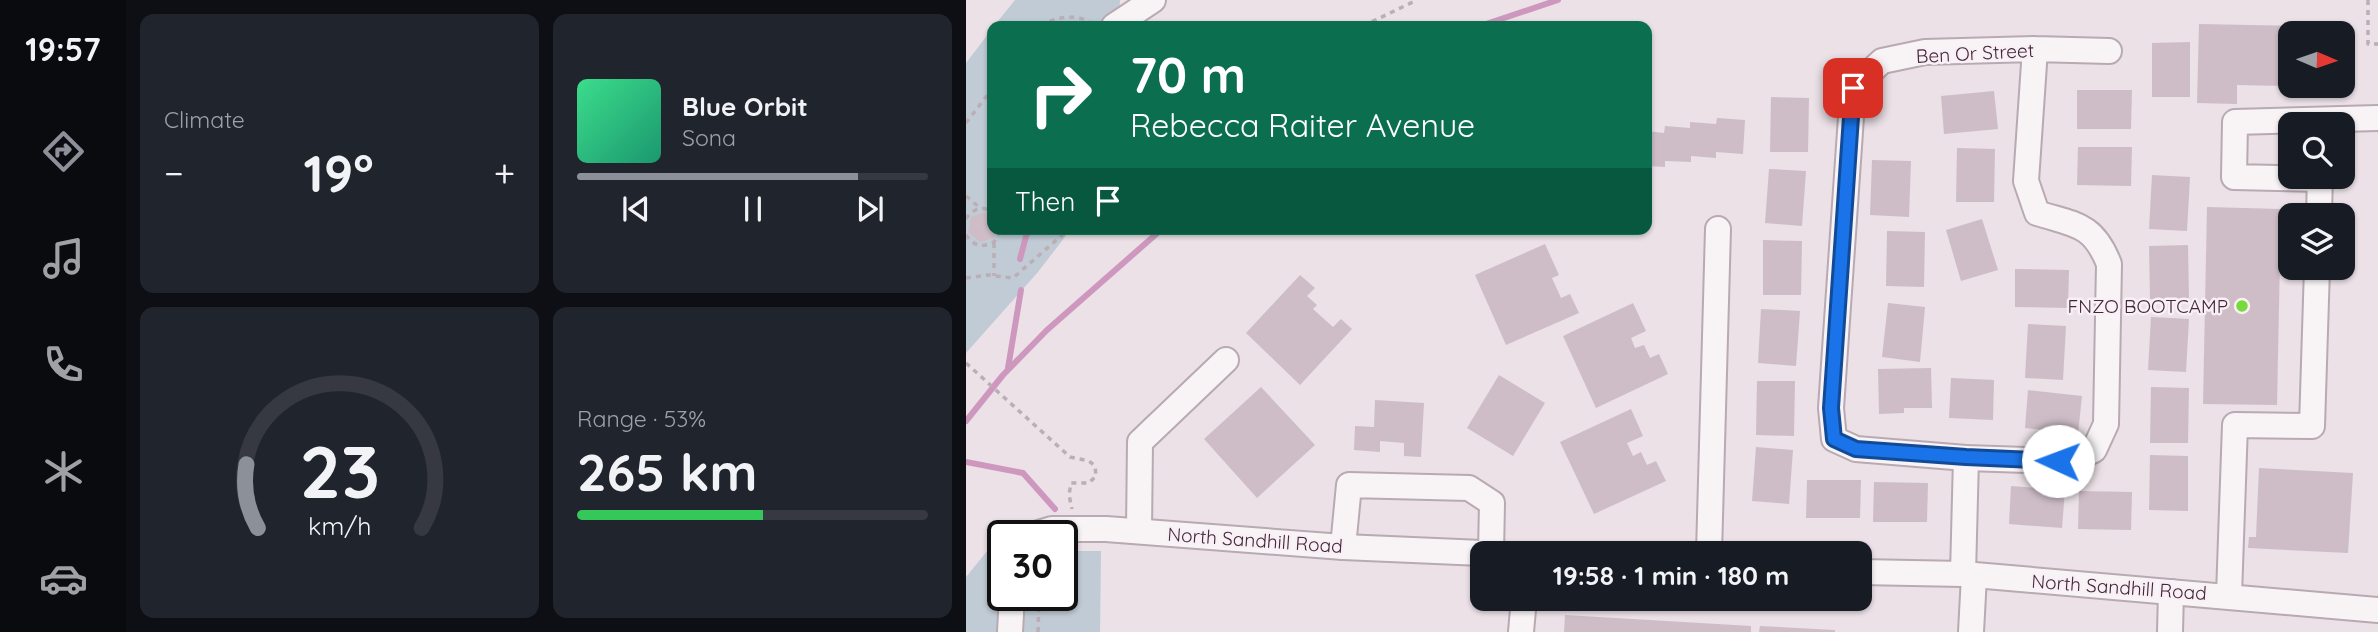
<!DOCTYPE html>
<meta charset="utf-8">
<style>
:root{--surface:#171b24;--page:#20242c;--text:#f1f3f6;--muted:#9ea1a6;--line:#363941;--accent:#8c9099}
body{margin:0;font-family:Quicksand,sans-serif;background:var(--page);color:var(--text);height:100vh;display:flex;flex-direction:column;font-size:26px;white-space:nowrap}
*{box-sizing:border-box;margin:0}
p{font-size:23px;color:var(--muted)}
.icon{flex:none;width:38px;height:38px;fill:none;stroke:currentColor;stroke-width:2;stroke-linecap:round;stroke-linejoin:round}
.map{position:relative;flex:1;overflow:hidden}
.sheet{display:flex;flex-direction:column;gap:14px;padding:14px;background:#0d0f14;width:840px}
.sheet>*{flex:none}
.top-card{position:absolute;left:21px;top:21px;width:665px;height:214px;border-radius:14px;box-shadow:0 2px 5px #0004;background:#0b6e4f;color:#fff;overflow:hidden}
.needle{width:46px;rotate:92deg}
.controls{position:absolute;left:1312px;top:21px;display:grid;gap:14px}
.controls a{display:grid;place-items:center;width:77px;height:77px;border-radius:14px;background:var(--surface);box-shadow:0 2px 5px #0004;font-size:35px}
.speed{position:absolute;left:21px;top:520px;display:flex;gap:14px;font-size:35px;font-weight:700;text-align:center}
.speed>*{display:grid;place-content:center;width:91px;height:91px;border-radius:50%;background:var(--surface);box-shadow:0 2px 5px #0004;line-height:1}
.speed .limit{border:4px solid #111;border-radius:10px;background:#fff;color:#111}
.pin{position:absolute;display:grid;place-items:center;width:60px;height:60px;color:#fff;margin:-30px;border-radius:14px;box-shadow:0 4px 10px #0006}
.me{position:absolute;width:77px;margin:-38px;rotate:272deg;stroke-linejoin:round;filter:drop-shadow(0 0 5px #0008)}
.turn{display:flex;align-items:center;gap:24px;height:147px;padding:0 28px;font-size:32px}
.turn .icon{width:91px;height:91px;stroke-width:2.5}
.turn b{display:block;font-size:49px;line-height:60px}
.then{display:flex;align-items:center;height:66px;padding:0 28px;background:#0003;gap:14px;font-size:26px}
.big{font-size:52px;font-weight:800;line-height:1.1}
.sheet .widget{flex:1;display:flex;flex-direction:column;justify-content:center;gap:10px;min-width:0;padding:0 24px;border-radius:14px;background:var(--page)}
.sheet .dial{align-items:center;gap:0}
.dial svg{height:182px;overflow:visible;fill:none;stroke:var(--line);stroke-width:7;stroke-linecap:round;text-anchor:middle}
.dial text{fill:var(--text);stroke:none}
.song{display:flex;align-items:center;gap:21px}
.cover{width:84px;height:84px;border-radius:10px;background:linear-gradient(135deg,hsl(150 70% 55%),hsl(160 70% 35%))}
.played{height:7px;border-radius:4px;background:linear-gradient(90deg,var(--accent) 80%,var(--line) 80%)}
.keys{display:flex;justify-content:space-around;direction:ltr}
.heat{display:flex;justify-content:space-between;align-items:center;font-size:38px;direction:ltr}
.charge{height:10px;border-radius:5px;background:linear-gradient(90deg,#34c759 53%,var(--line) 0)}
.sheet .tiles{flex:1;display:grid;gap:14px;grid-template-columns:repeat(2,1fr)}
.trip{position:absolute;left:504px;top:541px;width:402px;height:70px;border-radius:14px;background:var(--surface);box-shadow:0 2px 5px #0004;font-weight:800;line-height:70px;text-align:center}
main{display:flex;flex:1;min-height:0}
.tabs{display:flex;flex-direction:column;width:126px;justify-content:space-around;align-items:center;background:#090b0e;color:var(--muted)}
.tabs .icon{width:49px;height:49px}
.tabs .selected{color:var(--accent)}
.tabs b{font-size:32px;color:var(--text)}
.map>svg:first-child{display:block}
.green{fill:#c1cbd5}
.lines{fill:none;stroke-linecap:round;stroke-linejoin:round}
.stream{stroke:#ce98be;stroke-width:6}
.building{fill:#cebdc7}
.minor-casing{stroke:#b9a9b2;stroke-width:28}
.path{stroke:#bbaeb5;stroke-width:3.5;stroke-dasharray:5 5;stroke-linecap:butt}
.minor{stroke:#f8f4f6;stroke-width:24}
.route-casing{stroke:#114b97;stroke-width:18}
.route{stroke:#1a73e8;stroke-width:12}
.poi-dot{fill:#77da3b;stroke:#f8f0f5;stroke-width:2.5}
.labels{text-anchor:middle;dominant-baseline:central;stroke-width:5;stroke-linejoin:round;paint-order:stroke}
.street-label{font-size:19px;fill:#442738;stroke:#f8f0f5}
.poi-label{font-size:19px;fill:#442738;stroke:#f8f0f5;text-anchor:end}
</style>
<main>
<nav class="tabs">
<b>19:57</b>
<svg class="icon selected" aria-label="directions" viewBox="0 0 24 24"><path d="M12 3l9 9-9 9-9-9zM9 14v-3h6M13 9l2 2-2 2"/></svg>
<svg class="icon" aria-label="music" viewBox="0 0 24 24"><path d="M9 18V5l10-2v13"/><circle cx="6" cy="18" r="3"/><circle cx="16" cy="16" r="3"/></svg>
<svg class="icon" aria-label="phone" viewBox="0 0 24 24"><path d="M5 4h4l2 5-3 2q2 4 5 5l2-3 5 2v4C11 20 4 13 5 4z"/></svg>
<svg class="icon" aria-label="climate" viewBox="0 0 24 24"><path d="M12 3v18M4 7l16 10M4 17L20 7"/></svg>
<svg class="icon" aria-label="car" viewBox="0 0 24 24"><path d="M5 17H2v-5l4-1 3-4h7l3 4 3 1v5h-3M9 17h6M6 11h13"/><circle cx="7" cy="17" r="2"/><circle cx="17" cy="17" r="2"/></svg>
</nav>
<section class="sheet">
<div class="tiles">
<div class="widget"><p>Climate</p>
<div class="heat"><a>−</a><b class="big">19°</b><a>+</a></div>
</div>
<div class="widget">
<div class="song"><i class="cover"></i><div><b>Blue Orbit</b><p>Sona</p></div></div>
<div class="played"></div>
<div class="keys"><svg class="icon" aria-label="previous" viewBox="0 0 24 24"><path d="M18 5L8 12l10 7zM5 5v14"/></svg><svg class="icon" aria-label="pause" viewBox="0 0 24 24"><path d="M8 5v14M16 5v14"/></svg><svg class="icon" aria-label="next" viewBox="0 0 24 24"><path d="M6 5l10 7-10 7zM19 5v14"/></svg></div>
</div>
<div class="widget dial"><svg viewBox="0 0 100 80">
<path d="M14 69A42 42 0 1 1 86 69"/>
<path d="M14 69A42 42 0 0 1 9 41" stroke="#8c9099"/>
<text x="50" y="56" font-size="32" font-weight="700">23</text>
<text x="50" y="72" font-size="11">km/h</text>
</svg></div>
<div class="widget"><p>Range · 53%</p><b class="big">265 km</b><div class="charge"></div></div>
</div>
</section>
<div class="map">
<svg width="1412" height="632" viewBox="0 0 1412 632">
<rect width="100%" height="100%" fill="#ebe1e7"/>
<!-- green -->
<g class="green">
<path d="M49 0H154L153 26H28Z"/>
<path d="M26 29V229H105L72 272 0 353V63Z"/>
<path d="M22 550H37V595H96V551H135L134 632H0V577Z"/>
</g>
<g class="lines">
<!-- stream -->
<g class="stream">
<path d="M514 26 592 0"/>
<path d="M54 259 62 229"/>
<path d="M42 368 55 290"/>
<path d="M0 421 37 375 81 330 196 229"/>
<path d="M0 462 57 473 89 509"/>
</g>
</g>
<!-- building -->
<g class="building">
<path d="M1233 24 1387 27 1386 87H1377V33H1325V86L1271 85V104L1231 103Z"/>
<path d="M1224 42V97H1186V43Z"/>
<path d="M1111 90H1166L1165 129H1111Z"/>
<path d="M1028 91 1032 129 978 134 975 96Z"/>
<path d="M805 97 843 98 842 152H804Z"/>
<path d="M751 118 779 120 777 154 750 152V158L725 156V162L699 161V167L681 166V131L698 133 699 126 724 128V122L750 124Z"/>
<path d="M1112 147H1166L1165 186 1111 185Z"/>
<path d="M991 148 1029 149 1028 202H990Z"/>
<path d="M906 160 945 161 943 217 904 215Z"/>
<path d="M803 169 840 171 836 226 799 223Z"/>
<path d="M1186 175 1224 177 1221 231 1183 229Z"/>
<path d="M1241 207 1315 209 1311 405 1237 404Z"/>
<path d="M20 212 26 217V229H30L28 238 14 242 2 232 5 217Z"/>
<path d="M1016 219 1032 270 995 281 980 230Z"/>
<path d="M921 231 959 232 958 287 920 286Z"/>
<path d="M797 240 836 241 835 295H797Z"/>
<path d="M579 244 593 275 586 278 595 298 604 294 613 313 540 345 509 275Z"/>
<path d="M1222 245 1223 298 1184 299 1183 246Z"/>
<path d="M1049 269 1103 270 1102 308 1049 307Z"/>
<path d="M334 275 349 288 341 296 351 305 347 309 367 327 375 319 386 329 334 385 280 333Z"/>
<path d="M667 303 680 331 665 338 669 348 678 345 684 358 693 354 702 374 630 408 597 336Z"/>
<path d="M922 303 959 307 954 362 916 357Z"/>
<path d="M795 309 834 311 830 366 792 363Z"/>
<path d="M1185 317 1223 319 1220 372 1182 370Z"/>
<path d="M1062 324 1100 326 1097 380 1059 378Z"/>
<path d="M965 368 966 408H938V413L913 414 912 369Z"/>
<path d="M533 375 579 403 547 456 501 428Z"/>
<path d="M985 378 1028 380 1027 420 983 418Z"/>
<path d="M791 381H829L828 436 790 435Z"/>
<path d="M295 387 349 445 291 498 238 439Z"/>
<path d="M1185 387 1223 388 1222 443H1184Z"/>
<path d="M1062 390 1116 396 1112 434 1059 428Z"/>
<path d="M409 400 458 403 455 457 438 456V443L414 441V452L388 450 389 426 408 427Z"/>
<path d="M665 409 677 436 661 443 667 456 675 452 681 465 690 461 700 481 628 514 594 442Z"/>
<path d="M790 447 827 450 823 504 786 501Z"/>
<path d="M1184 455 1222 456V511L1183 510Z"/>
<path d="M1293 468 1387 473 1382 553 1282 548 1283 537H1290Z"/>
<path d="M841 480H895L894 518H840Z"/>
<path d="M908 482 962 483 961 522H907Z"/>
<path d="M1045 486 1099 490 1096 528 1043 524Z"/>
<path d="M1113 491 1166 492 1165 530 1112 529Z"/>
<path d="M599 615 785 626V632H598Z"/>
<path d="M794 626 869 630V632H793Z"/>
</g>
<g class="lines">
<defs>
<g id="minor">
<path d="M148 26 187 0"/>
<path d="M1069 49 1060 181 1071 213C1109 225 1127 223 1143 264L1140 424 1128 450 1111 458 1092 461 1000 458 890 449 868 439 865 408 887 88 916 61 959 52 1069 49 1143 51"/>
<path d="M1354 179 1268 177 1269 122 1412 118"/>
<path d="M1353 215 1354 177"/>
<path d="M173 531 174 442 260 360"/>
<path d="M63 536 86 529H140L377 547 516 553"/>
<path d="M377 547 383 485 503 488 526 503 525 553"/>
<path d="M743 553 752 229"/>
<path d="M894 572 997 574 1412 610"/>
<path d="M997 574 1000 458"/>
<path d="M1263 595 1269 425 1346 426 1351 268"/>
<path d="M44 632 46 595"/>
<path d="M555 632 558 598"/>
<path d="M1005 632 1008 576"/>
<path d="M1204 632 1205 592"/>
</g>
</defs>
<!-- minor casing -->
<use href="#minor" class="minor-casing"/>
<!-- path -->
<g class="path">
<path d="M1402 0V44H1412"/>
<path d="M75 26C88 17 111 13 125 23"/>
<path d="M397 26 451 0"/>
<path d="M0 123 26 89"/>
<path d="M0 196 14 208"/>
<path d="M0 219C6 209 16 206 26 211"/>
<path d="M0 235C7 246 17 248 28 242L35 229"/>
<path d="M28 243V276"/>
<path d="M0 278 22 275 47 278 103 229"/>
<path d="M0 363 104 457 123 461 129 466 130 476 123 483H105L103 495 106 509"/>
<path d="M96 572 103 560 104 551"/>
<path d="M72 632 73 600 75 595"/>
</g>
<!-- minor -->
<use href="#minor" class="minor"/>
</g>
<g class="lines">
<defs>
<path id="route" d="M887 88 865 408 868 439 890 449 1000 457 1092 461"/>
</defs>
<!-- route casing -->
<use href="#route" class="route-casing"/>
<!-- route -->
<use href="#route" class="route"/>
</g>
<!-- markers -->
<circle class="poi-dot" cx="1276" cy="306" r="7"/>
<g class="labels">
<!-- street labels -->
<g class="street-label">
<text transform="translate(1009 53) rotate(-3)">Ben Or Street</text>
<text transform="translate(289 540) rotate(4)">North Sandhill Road</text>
<text transform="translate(1153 587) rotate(4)">North Sandhill Road</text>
</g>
<!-- poi labels -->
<g class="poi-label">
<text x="1262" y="306">FNZO BOOTCAMP</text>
</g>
</g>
</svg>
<div class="controls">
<a><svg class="needle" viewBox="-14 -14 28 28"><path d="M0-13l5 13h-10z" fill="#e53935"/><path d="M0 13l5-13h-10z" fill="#9ea1a6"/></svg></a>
<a><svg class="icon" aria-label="search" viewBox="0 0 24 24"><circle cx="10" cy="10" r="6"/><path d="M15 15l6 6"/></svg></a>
<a><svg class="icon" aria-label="layers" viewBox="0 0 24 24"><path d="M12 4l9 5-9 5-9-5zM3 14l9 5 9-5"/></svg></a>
</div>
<div class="speed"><div class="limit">30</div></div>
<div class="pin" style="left:887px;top:88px;background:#d93025"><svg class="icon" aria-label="arrive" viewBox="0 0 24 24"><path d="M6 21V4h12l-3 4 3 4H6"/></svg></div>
<svg class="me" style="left:1092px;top:461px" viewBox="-20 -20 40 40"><circle r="19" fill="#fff"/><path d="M0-13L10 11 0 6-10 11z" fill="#1a73e8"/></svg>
<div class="trip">19:58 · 1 min · 180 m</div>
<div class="top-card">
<div class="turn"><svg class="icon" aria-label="right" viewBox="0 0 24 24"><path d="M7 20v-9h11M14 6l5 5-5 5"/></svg><div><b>70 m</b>Rebecca Raiter Avenue</div></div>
<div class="then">Then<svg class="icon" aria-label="arrive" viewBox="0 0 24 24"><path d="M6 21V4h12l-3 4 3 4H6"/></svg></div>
</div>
</div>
</main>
